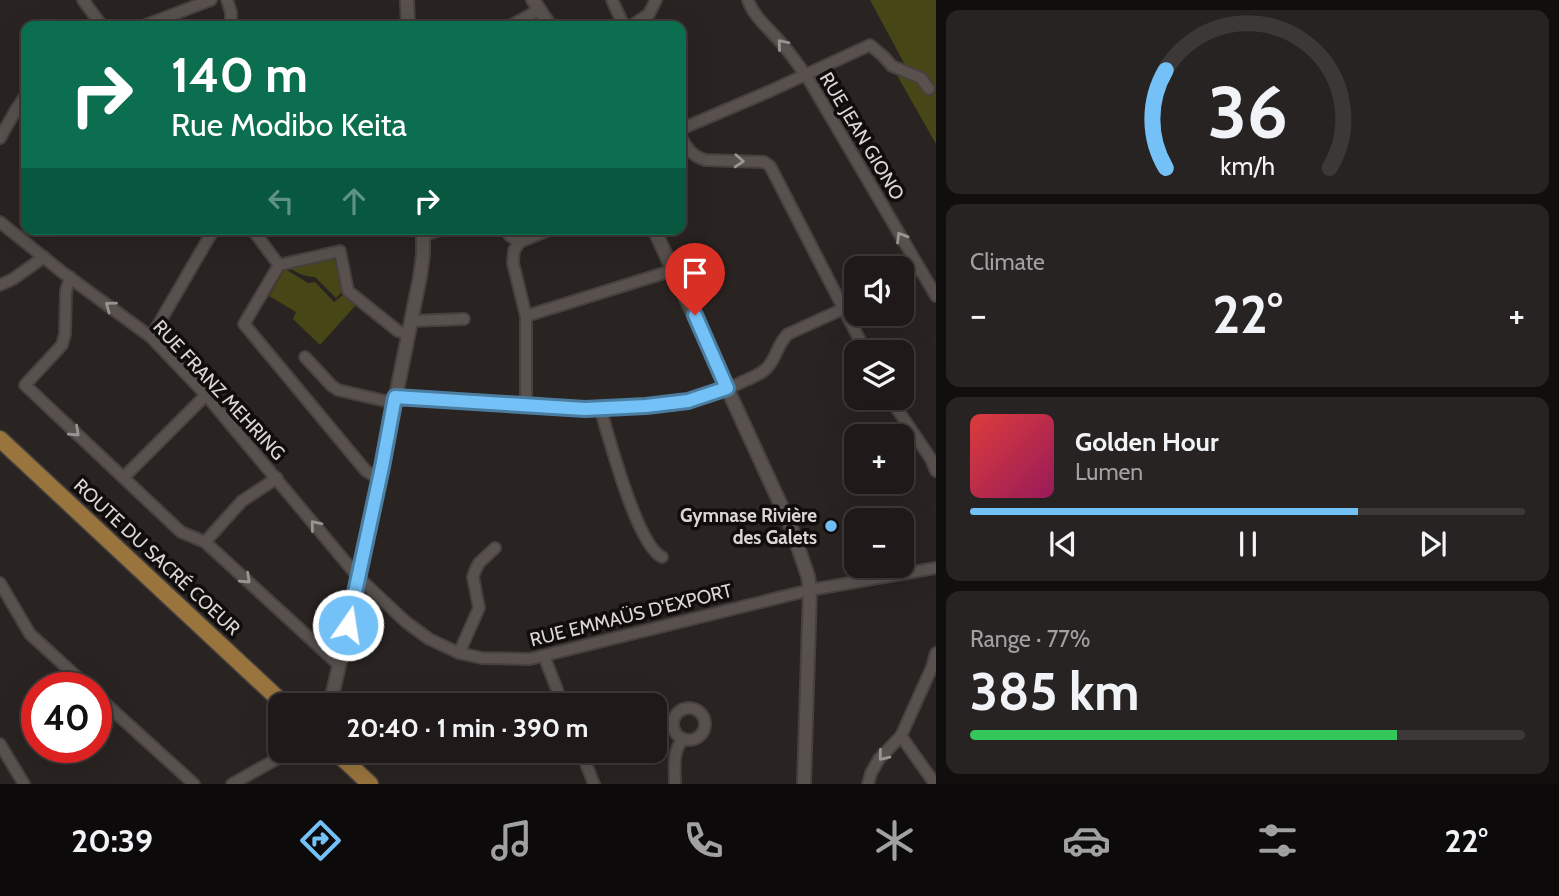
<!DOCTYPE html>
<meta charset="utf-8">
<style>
:root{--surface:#1f1a19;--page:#272322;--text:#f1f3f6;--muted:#a1a1a2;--line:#3c3838;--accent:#73c1f6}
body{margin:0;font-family:Cabin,sans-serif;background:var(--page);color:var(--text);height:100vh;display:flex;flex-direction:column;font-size:26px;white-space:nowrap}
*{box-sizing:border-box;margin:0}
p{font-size:23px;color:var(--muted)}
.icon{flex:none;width:38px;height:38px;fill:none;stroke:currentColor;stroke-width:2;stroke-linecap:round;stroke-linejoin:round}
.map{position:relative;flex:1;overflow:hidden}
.side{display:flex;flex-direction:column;gap:10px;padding:10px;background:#110e0e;width:623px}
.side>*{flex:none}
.banner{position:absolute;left:21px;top:21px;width:665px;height:214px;border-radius:14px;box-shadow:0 7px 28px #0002,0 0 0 2px var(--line);background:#0b6e4f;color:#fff;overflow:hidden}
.fabs{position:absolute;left:844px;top:256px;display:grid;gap:14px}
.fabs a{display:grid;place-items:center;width:70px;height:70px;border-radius:14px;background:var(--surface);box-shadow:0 7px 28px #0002,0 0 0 2px var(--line);font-size:35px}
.speed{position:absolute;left:21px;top:672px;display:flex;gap:14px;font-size:35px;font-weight:700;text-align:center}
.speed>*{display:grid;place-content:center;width:91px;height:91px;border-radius:50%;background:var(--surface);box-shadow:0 7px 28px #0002,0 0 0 2px var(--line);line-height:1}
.speed .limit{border:10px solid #d22;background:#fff;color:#111}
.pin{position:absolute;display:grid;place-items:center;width:60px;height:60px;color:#fff;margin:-72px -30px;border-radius:50% 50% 50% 0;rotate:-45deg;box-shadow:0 0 7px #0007}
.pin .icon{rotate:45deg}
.me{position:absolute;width:77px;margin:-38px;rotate:13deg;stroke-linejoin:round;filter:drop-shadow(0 0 5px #0008)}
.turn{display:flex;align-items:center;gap:24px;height:147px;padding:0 35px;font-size:32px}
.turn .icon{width:91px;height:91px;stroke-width:2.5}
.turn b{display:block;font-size:49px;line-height:60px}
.lanes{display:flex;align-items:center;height:66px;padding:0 35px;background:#0003;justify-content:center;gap:35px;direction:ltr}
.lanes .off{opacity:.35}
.big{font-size:52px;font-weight:800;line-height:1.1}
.side .tile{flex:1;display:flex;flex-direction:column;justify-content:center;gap:10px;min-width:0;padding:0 24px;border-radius:14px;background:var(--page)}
.side .dial{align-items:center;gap:0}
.dial svg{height:182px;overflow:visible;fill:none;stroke:var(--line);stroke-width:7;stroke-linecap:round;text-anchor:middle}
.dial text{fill:var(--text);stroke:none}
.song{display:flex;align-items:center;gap:21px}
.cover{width:84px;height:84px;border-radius:10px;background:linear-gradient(135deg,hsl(0 70% 55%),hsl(330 70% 35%))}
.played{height:7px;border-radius:4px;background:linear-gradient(90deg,var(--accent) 70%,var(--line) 70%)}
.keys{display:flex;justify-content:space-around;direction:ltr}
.heat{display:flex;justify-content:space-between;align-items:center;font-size:38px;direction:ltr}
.charge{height:10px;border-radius:5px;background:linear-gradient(90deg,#34c759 77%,var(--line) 0)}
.trip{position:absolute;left:268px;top:693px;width:399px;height:70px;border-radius:14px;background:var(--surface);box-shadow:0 7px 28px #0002,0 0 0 2px var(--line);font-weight:800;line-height:70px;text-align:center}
.tabs{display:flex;height:112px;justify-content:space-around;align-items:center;background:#0c0a0a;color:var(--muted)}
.tabs .icon{width:49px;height:49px}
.tabs .selected{color:var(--accent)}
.tabs b{font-size:32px;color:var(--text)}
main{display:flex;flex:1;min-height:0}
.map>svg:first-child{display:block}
.green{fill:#474616}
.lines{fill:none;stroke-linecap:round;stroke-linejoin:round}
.minor-casing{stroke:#46413f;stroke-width:14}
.tertiary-casing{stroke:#46413f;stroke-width:16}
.primary-casing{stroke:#46413f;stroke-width:19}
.minor{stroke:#58514e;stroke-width:10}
.tertiary{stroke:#58514e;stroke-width:12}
.primary{stroke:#99743d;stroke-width:16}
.oneway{stroke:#9a9492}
.route-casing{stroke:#4b7da0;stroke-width:18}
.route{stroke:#73c1f6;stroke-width:12}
.poi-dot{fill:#73c1f6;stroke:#100d0c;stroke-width:2.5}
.labels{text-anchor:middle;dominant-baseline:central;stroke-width:7;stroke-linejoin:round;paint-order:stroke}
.street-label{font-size:19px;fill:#dbd6d5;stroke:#100d0c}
.poi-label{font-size:19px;font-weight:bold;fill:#dbd6d5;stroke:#100d0c;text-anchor:end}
</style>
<main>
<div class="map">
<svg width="936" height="784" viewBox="0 0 936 784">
<rect width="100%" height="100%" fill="#292321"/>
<!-- green -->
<g class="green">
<path d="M870 0H936V144L898 77 904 63Z"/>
<path d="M323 256 339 262 345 289 336 298 315 277C303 277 294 271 285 265Z"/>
<path d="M285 269 308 283 315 282 334 302 344 294 356 305 320 345 293 319 296 312 269 296Z"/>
</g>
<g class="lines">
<defs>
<g id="minor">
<path d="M83 0 102 26"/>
<path d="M227 0 231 12V26"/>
<path d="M612 0 624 26"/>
<path d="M748 0C754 18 771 30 782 44 791 54 798 65 806 75L936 296"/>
<path d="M143 26 211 0"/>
<path d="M510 26 539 10"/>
<path d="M631 26 649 14 656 0"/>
<path d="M681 129 770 91 870 45 883 56 892 66 921 78 929 89"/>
<path d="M0 138 17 108 26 95"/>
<path d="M681 138C688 149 692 156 705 160L764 162 770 166 866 352"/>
<path d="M0 222 62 272 151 337 206 395 359 578 406 622 429 639 459 653 482 658 530 659 810 590 936 568"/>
<path d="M252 229 279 265"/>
<path d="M505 229 510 236 520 242"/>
<path d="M424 235 443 229"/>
<path d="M520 242 514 250 513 263 526 316V405"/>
<path d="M520 242 551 229"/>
<path d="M70 277 66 291 65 334 62 345 25 385 181 532 205 542 339 665"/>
<path d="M901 278 919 268"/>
<path d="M0 285 13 279 44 257"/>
<path d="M526 316 674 270"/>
<path d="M411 321 464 319"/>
<path d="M151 337 214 229"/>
<path d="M305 357 332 386 338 390 394 403"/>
<path d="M395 397C434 399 473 402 512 404 586 409 668 416 738 384 745 380 755 377 762 372 776 363 776 345 788 334L856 303"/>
<path d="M889 397 931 459 936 471"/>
<path d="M602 408 603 418C611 445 638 546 662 557"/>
<path d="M124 477 206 395"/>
<path d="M379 478 366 471 244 324 279 265 340 251 348 291 398 331 408 334"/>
<path d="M205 542 242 501 277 478"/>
<path d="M0 583 30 634 89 688"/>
<path d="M459 653 479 608 473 577 475 571 479 563 495 548"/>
<path d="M544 656 563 705"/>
<path d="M96 695 194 784"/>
<circle cx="689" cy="724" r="16"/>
<path d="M901 736 935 784"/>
<path d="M0 744 24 784"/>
<path d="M581 751 594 784"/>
<path d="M232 784 291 751"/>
<path d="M675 784C675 768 672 752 683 739"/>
<path d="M868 784 871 773 879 759 901 736 932 667 936 653"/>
</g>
<g id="tertiary">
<path d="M407 0 408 26"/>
<path d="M533 0 550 26"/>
<path d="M654 229 791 527 808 576 810 590 804 784"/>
<path d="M330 705 359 578 420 277 423 255V229"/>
</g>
<g id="primary">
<path d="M0 439 285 705"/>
<path d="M335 751 370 784"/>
</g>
</defs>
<!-- minor casing -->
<use href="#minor" class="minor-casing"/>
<!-- tertiary casing -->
<use href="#tertiary" class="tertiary-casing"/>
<!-- primary casing -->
<use href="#primary" class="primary-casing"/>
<!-- minor -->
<use href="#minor" class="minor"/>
<!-- tertiary -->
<use href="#tertiary" class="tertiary"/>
<!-- primary -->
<use href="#primary" class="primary"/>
</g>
<!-- one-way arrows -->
<defs><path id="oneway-chevron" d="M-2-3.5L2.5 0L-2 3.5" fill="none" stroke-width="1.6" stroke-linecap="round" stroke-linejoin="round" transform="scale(1.75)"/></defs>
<g class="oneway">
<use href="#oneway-chevron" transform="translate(782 44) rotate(-130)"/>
<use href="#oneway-chevron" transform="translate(739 161) rotate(3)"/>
<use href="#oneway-chevron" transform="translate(901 237) rotate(-121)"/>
<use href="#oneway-chevron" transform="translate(110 306) rotate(-143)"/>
<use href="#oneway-chevron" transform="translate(75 432) rotate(43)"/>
<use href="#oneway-chevron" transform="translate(315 525) rotate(-129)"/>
<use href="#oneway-chevron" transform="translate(246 579) rotate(43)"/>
<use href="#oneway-chevron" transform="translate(883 756) rotate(129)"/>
</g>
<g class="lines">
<defs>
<path id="route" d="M348 625 382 467 395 397 585 409 646 406 688 401 727 388 695 315"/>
</defs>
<!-- route casing -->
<use href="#route" class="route-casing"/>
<!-- route -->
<use href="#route" class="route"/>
</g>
<!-- markers -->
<circle class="poi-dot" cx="831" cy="526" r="7"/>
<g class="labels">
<!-- street labels -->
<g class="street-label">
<text transform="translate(862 136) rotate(59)">RUE JEAN GIONO</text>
<text transform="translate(219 390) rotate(47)">RUE FRANZ MEHRING</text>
<text transform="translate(157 557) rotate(43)">ROUTE DU SACRÉ COEUR</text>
<text transform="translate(631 615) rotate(-14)">RUE EMMAÜS D'EXPORT</text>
</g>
<!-- poi labels -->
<g class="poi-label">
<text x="817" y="515">Gymnase Rivière<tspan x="817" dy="22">des Galets</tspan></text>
</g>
</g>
</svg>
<div class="fabs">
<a><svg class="icon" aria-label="sound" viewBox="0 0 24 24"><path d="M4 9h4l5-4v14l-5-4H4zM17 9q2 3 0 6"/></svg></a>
<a><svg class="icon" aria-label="layers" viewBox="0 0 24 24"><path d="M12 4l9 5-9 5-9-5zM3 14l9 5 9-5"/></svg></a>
<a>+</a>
<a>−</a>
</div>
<div class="speed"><div class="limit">40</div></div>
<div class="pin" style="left:695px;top:315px;background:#d93025"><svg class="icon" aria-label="arrive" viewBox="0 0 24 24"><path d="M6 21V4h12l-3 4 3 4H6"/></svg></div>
<svg class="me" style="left:348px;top:625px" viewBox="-20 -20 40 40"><circle r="17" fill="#73c1f6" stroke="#fff" stroke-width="3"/><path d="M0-11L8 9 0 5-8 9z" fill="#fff"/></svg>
<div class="trip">20:40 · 1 min · 390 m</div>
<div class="banner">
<div class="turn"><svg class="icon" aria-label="right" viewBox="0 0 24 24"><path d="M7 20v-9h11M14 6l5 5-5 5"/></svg><div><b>140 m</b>Rue Modibo Keita</div></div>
<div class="lanes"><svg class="icon off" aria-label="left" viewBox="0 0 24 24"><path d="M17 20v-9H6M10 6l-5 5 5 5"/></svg><svg class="icon off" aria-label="ahead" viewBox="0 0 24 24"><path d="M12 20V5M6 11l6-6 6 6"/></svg><svg class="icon" aria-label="right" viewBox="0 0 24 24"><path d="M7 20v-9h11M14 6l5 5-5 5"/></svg></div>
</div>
</div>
<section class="side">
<div class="tile dial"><svg viewBox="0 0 100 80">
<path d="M14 69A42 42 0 1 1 86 69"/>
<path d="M14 69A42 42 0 0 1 14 26" stroke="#73c1f6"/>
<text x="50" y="56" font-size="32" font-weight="700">36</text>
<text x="50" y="72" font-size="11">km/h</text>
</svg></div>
<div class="tile"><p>Climate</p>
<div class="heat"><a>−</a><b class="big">22°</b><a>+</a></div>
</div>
<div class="tile">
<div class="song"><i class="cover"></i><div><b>Golden Hour</b><p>Lumen</p></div></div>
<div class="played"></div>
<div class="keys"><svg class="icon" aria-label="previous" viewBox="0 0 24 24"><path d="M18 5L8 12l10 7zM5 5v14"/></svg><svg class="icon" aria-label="pause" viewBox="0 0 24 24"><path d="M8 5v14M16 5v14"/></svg><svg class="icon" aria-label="next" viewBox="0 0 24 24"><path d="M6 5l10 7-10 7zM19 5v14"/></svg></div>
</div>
<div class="tile"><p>Range · 77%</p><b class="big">385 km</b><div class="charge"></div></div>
</section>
</main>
<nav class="tabs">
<b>20:39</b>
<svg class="icon selected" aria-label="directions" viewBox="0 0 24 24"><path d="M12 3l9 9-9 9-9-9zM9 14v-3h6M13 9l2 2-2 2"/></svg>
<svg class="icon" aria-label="music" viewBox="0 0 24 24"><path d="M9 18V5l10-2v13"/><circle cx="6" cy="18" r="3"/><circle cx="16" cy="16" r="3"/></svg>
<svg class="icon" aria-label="phone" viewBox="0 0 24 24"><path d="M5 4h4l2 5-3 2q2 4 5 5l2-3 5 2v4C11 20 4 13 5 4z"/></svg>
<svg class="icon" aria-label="climate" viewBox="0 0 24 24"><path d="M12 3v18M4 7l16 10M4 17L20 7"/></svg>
<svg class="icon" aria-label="car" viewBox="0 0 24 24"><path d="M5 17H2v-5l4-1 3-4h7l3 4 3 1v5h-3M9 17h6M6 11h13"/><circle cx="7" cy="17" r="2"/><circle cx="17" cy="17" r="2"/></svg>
<svg class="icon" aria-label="filters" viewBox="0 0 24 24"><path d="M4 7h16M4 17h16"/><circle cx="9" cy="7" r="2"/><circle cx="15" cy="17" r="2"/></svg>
<b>22°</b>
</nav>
